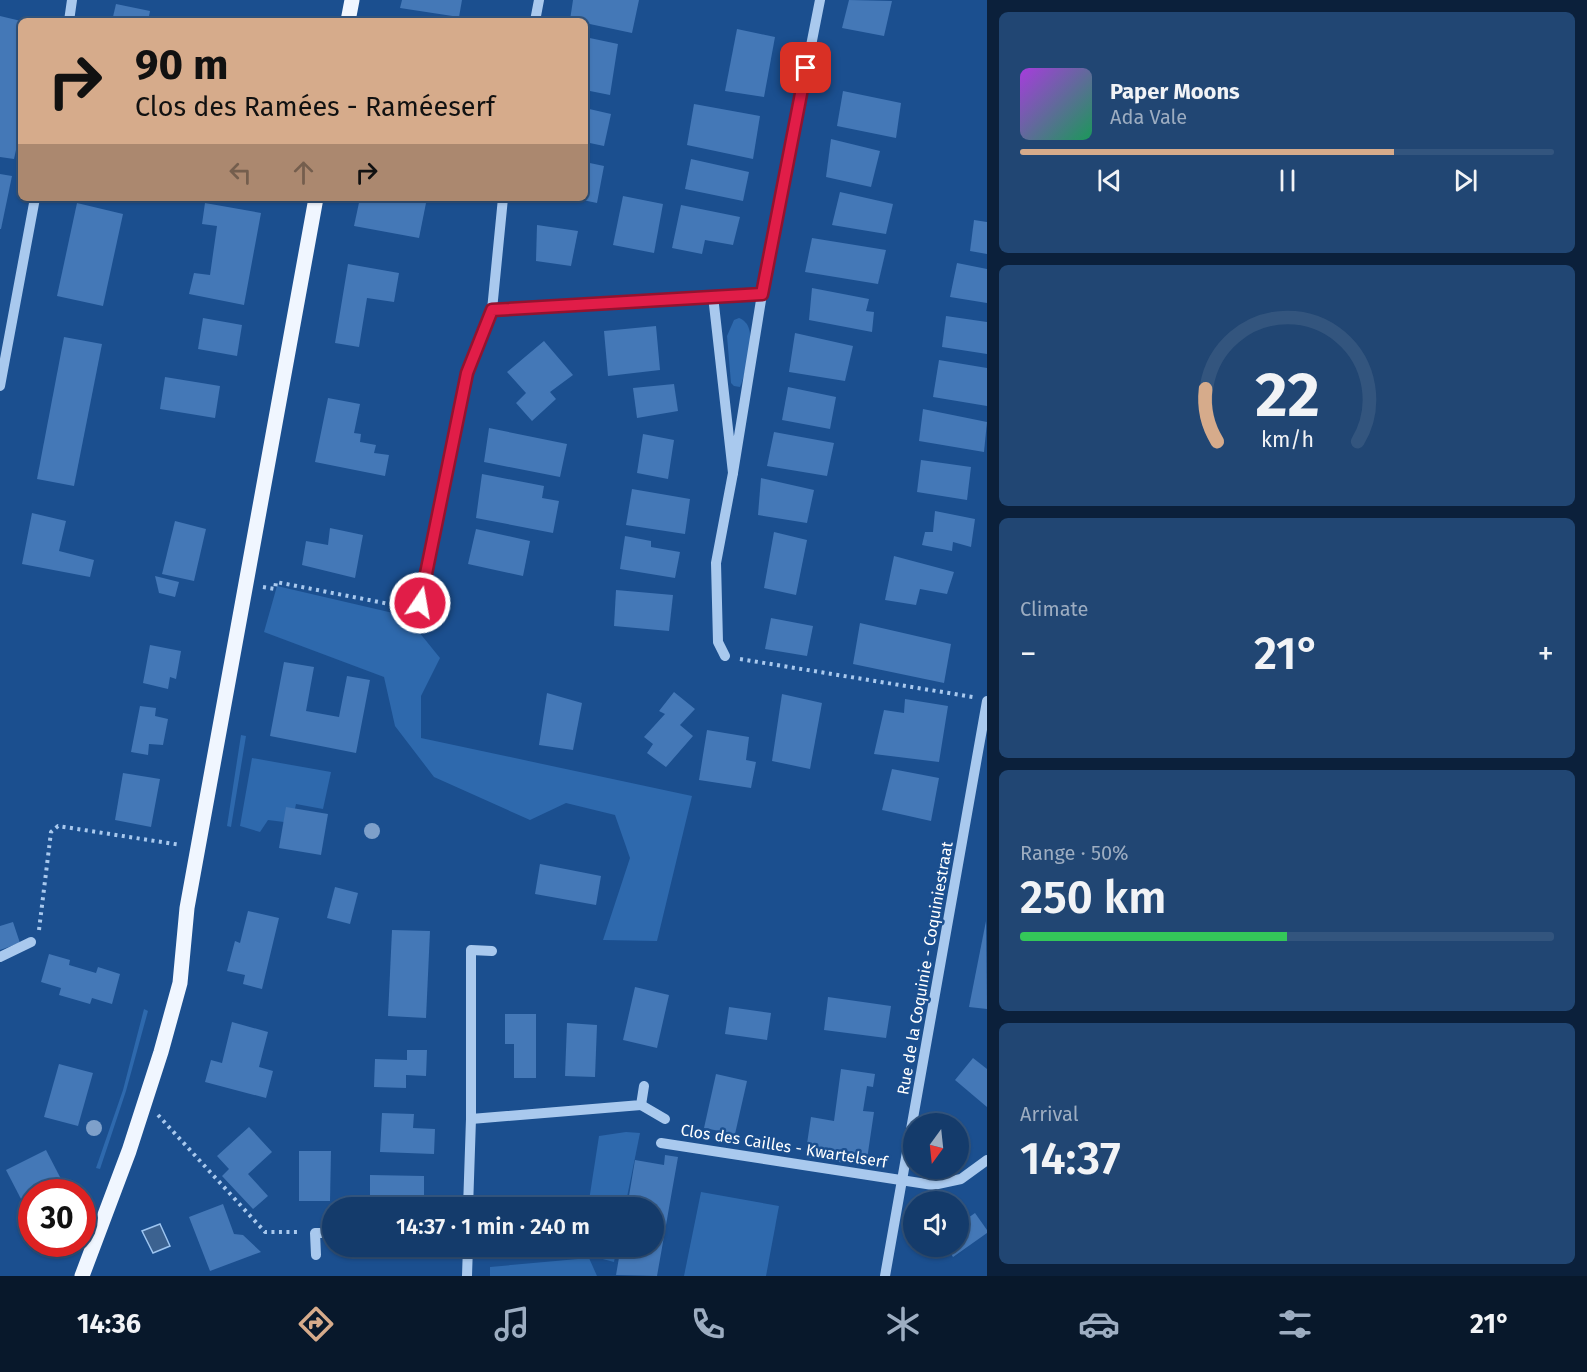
<!DOCTYPE html>
<meta charset="utf-8">
<style>
:root{--surface:#143b6b;--page:#214673;--text:#f1f3f6;--muted:#9dadc1;--line:#33557e;--accent:#d6ab8b}
body{margin:0;font-family:"Fira Sans",sans-serif;background:var(--page);color:var(--text);height:100vh;display:flex;flex-direction:column;font-size:22px;white-space:nowrap}
*{box-sizing:border-box;margin:0}
p{font-size:20px;color:var(--muted)}
.icon{flex:none;width:33px;height:33px;fill:none;stroke:currentColor;stroke-width:2;stroke-linecap:round;stroke-linejoin:round}
.map{position:relative;flex:1;overflow:hidden}
.drawer{display:flex;flex-direction:column;gap:12px;padding:12px;background:#0b203b;width:600px}
.drawer>*{flex:none}
.top-card{position:absolute;left:18px;top:18px;width:570px;height:183px;border-radius:9px;box-shadow:0 2px 4px #0004,0 0 0 2px var(--line);background:#d6ab8b;color:#111;overflow:hidden}
.needle{width:39px;rotate:195deg}
.tools{position:absolute;left:903px;top:1113px;display:grid;gap:12px}
.tools a{display:grid;place-items:center;width:66px;height:66px;border-radius:50%;background:var(--surface);box-shadow:0 2px 4px #0004,0 0 0 2px var(--line);font-size:30px}
.speed{position:absolute;left:18px;top:1179px;display:flex;gap:12px;font-size:30px;font-weight:700;text-align:center}
.speed>*{display:grid;place-content:center;width:78px;height:78px;border-radius:50%;background:var(--surface);box-shadow:0 2px 4px #0004,0 0 0 2px var(--line);line-height:1}
.speed .limit{border:9px solid #d22;background:#fff;color:#111}
.pin{position:absolute;display:grid;place-items:center;width:51px;height:51px;color:#fff;margin:-26px;border-radius:12px;box-shadow:0 3px 9px #0006}
.me{position:absolute;width:66px;margin:-33px;rotate:12deg;stroke-linejoin:round;filter:drop-shadow(0 0 4px #0008)}
.turn{display:flex;align-items:center;gap:21px;height:126px;padding:0 18px;font-size:27px}
.turn .icon{width:78px;height:78px;stroke-width:2.5}
.turn b{display:block;font-size:42px;line-height:51px}
.lanes{display:flex;align-items:center;height:57px;padding:0 18px;background:#0003;justify-content:center;gap:30px;direction:ltr}
.lanes .off{opacity:.35}
.big{font-size:45px;font-weight:600;line-height:1.1}
.drawer .card{flex:1;display:flex;flex-direction:column;justify-content:center;gap:9px;min-width:0;padding:0 21px;border-radius:9px;background:var(--page)}
.drawer .dial{align-items:center;gap:0}
.dial svg{height:156px;overflow:visible;fill:none;stroke:var(--line);stroke-width:7;stroke-linecap:round;text-anchor:middle}
.dial text{fill:var(--text);stroke:none}
.song{display:flex;align-items:center;gap:18px}
.cover{width:72px;height:72px;border-radius:9px;background:linear-gradient(135deg,hsl(280 70% 55%),hsl(150 70% 35%))}
.played{height:6px;border-radius:3px;background:linear-gradient(90deg,var(--accent) 70%,var(--line) 70%)}
.keys{display:flex;justify-content:space-around;direction:ltr}
.heat{display:flex;justify-content:space-between;align-items:center;font-size:33px;direction:ltr}
.charge{height:9px;border-radius:4px;background:linear-gradient(90deg,#34c759 50%,var(--line) 0)}
.trip{position:absolute;left:322px;top:1197px;width:342px;height:60px;border-radius:30px;background:var(--surface);box-shadow:0 2px 4px #0004,0 0 0 2px var(--line);font-weight:600;line-height:60px;text-align:center}
.tab-bar{display:flex;height:96px;justify-content:space-around;align-items:center;background:#08182b;color:var(--muted)}
.tab-bar .icon{width:42px;height:42px}
.tab-bar .selected{color:var(--accent)}
.tab-bar b{font-size:27px;color:var(--text)}
main{display:flex;flex:1;min-height:0}
.map>svg:first-child{display:block}
.green{fill:#2e69ad}
.water{fill:#3c6290;stroke:#9cc4f0;stroke-width:1.5}
.building{fill:#4478b7}
.lines{fill:none;stroke-linecap:round;stroke-linejoin:round}
.path{stroke:#a9c9ee;stroke-width:4;stroke-dasharray:3 4.5;stroke-linecap:butt}
.minor{stroke:#a9c9ee;stroke-width:10}
.major{stroke:#f0f6ff;stroke-width:15}
.tree{fill:#7ea0ca}
.route-casing{stroke:#92132f;stroke-width:15}
.route{stroke:#e11d48;stroke-width:10}
.labels{text-anchor:middle;dominant-baseline:central;stroke-width:5;stroke-linejoin:round;paint-order:stroke}
.street-label{font-size:16px;fill:#fff;stroke:#1b4f8f}
</style>
<main>
<div class="map">
<svg width="987" height="1276" viewBox="0 0 987 1276">
<rect width="100%" height="100%" fill="#1b4f8f"/>
<!-- green -->
<g class="green">
<path d="M739 318C744 320 748 324 749 329 753 339 745 377 740 387L734 386 731 383 727 336 734 320Z"/>
<path d="M277 586 406 616 440 658 421 696V738L692 796 657 941 603 940 630 858 615 815 566 803 530 820 434 777 395 726 384 677 264 632Z"/>
<path d="M241 735 246 736 231 827 227 826Z"/>
<path d="M252 758 331 772 323 809 296 804 292 823 268 820 260 832 240 826Z"/>
<path d="M144 1009 148 1011 126 1091 100 1169 96 1168 123 1090Z"/>
<path d="M626 1132 640 1133 625 1207H588L599 1136Z"/>
<path d="M701 1192 779 1206 766 1276H684Z"/>
<path d="M581 1247H617L614 1262 580 1253Z"/>
<path d="M589 1258 597 1276H490V1267Z"/>
</g>
<!-- water -->
<path class="water" d="M160 1224 170 1246 153 1253 142 1231Z"/>
<!-- building -->
<g class="building">
<path d="M402 0H462L459 17 400 8Z"/>
<path d="M573 0H639L632 33 585 23V21L570 20Z"/>
<path d="M849 0 892 1 884 36 842 28Z"/>
<path d="M116 4 150 11 148 21H112Z"/>
<path d="M0 16 21 21V127L14 159 0 157Z"/>
<path d="M737 29 775 37 764 97 725 91Z"/>
<path d="M585 37 618 44 610 95 585 90Z"/>
<path d="M843 91 901 103 896 138 837 126Z"/>
<path d="M694 104 760 116 753 159 687 145Z"/>
<path d="M585 108 611 114 604 146 585 142Z"/>
<path d="M831 139 880 151 871 187 826 177Z"/>
<path d="M691 159 749 172 743 201 685 189Z"/>
<path d="M585 162 604 166 597 203 578 199 585 198Z"/>
<path d="M0 174 12 176 1 229H0Z"/>
<path d="M840 192 893 204 886 234 832 225Z"/>
<path d="M623 196 663 204 654 253 613 245Z"/>
<path d="M360 198H427L419 238 354 226Z"/>
<path d="M77 203 123 214 103 306 57 296Z"/>
<path d="M205 203 261 213 244 305 189 294 194 273 210 275 217 226 202 224Z"/>
<path d="M681 205 740 217 733 245 705 240 702 254 672 248Z"/>
<path d="M974 220 987 222V254L970 251Z"/>
<path d="M537 225 578 231 571 266 536 261Z"/>
<path d="M812 238 886 250 878 284 805 272Z"/>
<path d="M957 263 987 269V303L950 297Z"/>
<path d="M348 264 399 273 394 302 367 298 359 347 335 343Z"/>
<path d="M812 288 869 299 866 311 874 312 872 332 809 320Z"/>
<path d="M946 316 987 322V354L942 347Z"/>
<path d="M203 318 242 325 237 356 198 349Z"/>
<path d="M656 326 660 370 608 376 604 331Z"/>
<path d="M795 333 853 346 845 381 789 372Z"/>
<path d="M64 337 102 344 74 486 37 479Z"/>
<path d="M544 341 573 375 550 392 556 399 532 421 516 403 526 393 507 372Z"/>
<path d="M939 360 987 368V406L933 397Z"/>
<path d="M165 377 220 386 215 418 160 409Z"/>
<path d="M674 384 678 411 637 418 633 388Z"/>
<path d="M788 387 836 397 830 429 782 420Z"/>
<path d="M328 398 360 404 354 433 361 434 360 442 376 445 374 453 389 455 385 476 315 462Z"/>
<path d="M923 409 987 422 984 452 919 441Z"/>
<path d="M489 428 567 444 560 477 484 462Z"/>
<path d="M774 432 834 443 827 476 767 466Z"/>
<path d="M643 434 674 440 668 479 637 473Z"/>
<path d="M921 460 971 467 967 500 917 492Z"/>
<path d="M482 474 544 486 542 498 559 501 553 533 476 518Z"/>
<path d="M761 478 814 490 807 523 758 515Z"/>
<path d="M632 489 690 499 685 534 626 525Z"/>
<path d="M935 511 975 519 971 547 953 542 952 551 922 545 925 532H933Z"/>
<path d="M32 513 66 521 59 551 94 560 90 577 22 564Z"/>
<path d="M175 521 206 529 194 581 162 574Z"/>
<path d="M330 528 363 535 355 578 302 565 306 541 328 545Z"/>
<path d="M476 529 530 541 523 576 468 564Z"/>
<path d="M774 532 807 540 796 595 764 588Z"/>
<path d="M625 536 651 541V547L680 552 675 578 620 569Z"/>
<path d="M894 556 954 572 947 594 920 589 916 605 885 600Z"/>
<path d="M155 576 179 582 175 597 159 593Z"/>
<path d="M616 590 673 595 669 631 614 626Z"/>
<path d="M771 618 813 626 807 656 765 649Z"/>
<path d="M860 623 951 644 944 683 853 664Z"/>
<path d="M150 645 181 651 176 679 170 677 168 689 143 683Z"/>
<path d="M284 662 314 667 306 711 339 717 347 676 370 680 356 753 270 736Z"/>
<path d="M674 692 695 709 680 725 693 736 666 767 647 753 653 744 644 737 665 714 659 711Z"/>
<path d="M547 693 582 703 573 750 539 745Z"/>
<path d="M782 694 822 703 810 769 772 761Z"/>
<path d="M905 699 948 706 939 762 874 754 884 710 904 713Z"/>
<path d="M140 706 156 708 155 716 168 719 163 745 149 744 148 755 131 752Z"/>
<path d="M707 730 749 737 746 760 756 762 751 788 699 780Z"/>
<path d="M892 769 939 778 931 821 882 810Z"/>
<path d="M123 773 160 779 151 827 115 820Z"/>
<path d="M286 807 328 814 321 855 279 848Z"/>
<path d="M540 864 601 876 596 905 535 894Z"/>
<path d="M335 887 358 893 350 924 327 918Z"/>
<path d="M248 911 279 918 262 989 243 984 245 975 227 971 235 941 240 943Z"/>
<path d="M986 921 987 1009 969 1007Z"/>
<path d="M13 922 20 943 0 950V926Z"/>
<path d="M392 930 430 931 426 1018 388 1016Z"/>
<path d="M49 954 70 960 69 965 96 973 98 967 120 974 112 1004 92 998 90 1004 59 995 61 988 41 982Z"/>
<path d="M635 987 669 995 657 1048 623 1040Z"/>
<path d="M828 997 891 1006 886 1038 824 1030Z"/>
<path d="M729 1007 771 1013 767 1040 725 1034Z"/>
<path d="M505 1014H536V1078H514V1044H505Z"/>
<path d="M232 1022 268 1032 259 1067 273 1071 266 1098 205 1082 211 1060 222 1063Z"/>
<path d="M567 1023 597 1025 595 1077 565 1076Z"/>
<path d="M407 1050H427L426 1076 406 1075V1088L374 1087 375 1059 407 1060Z"/>
<path d="M973 1058 987 1069V1107L955 1080Z"/>
<path d="M59 1064 93 1073 78 1126 44 1117Z"/>
<path d="M841 1069 875 1074 873 1087 867 1086 863 1111 874 1112 866 1166 805 1157 811 1117 834 1121Z"/>
<path d="M716 1074 747 1081 735 1134 704 1128Z"/>
<path d="M382 1113 414 1114 413 1128 435 1129 434 1154 380 1152Z"/>
<path d="M249 1127 272 1152 248 1174 268 1196 253 1209 222 1176 229 1169 217 1156Z"/>
<path d="M46 1150 61 1179 21 1199 6 1170Z"/>
<path d="M299 1151H331L330 1201H299Z"/>
<path d="M665 1155 678 1157 657 1276 616 1275 621 1246H654V1208H627L635 1160 664 1165Z"/>
<path d="M370 1175 424 1176V1201L370 1200Z"/>
<path d="M223 1204 234 1234 243 1235 261 1252 210 1271 189 1217Z"/>
<path d="M975 1213 987 1230V1233L953 1257 946 1246H958V1225Z"/>
</g>
<g class="lines">
<!-- path -->
<g class="path">
<path d="M263 587 275 589 276 582 405 607"/>
<path d="M740 659 973 697"/>
<path d="M39 930 51 832 58 826 181 845"/>
<path d="M158 1115 265 1232H300"/>
</g>
<!-- minor -->
<g class="minor">
<path d="M69 21 72 0"/>
<path d="M535 21 539 0"/>
<path d="M762 294 820 0"/>
<path d="M492 310 762 294 733 473 713 296"/>
<path d="M0 386 35 198"/>
<path d="M420 603 467 373 492 310 503 198"/>
<path d="M725 656 718 642 716 563 733 473"/>
<path d="M0 957 31 942"/>
<path d="M641 1105 665 1119"/>
<path d="M471 1119 641 1105 644 1086"/>
<path d="M661 1143 933 1185 961 1179 987 1160"/>
<path d="M468 1208 471 1119V950L492 951"/>
<path d="M316 1255 315 1233H333"/>
<path d="M467 1276 468 1246"/>
<path d="M885 1276 987 701"/>
</g>
<!-- major -->
<g class="major">
<path d="M348 21 352 0"/>
<path d="M82 1276 129 1151 161 1052 180 983 187 908 316 198"/>
</g>
</g>
<!-- trees -->
<g class="tree">
<circle cx="372" cy="831" r="8"/>
<circle cx="94" cy="1128" r="8"/>
</g>
<g class="lines">
<defs>
<path id="route" d="M420 603 467 373 492 310 762 294 806 68"/>
</defs>
<!-- route casing -->
<use href="#route" class="route-casing"/>
<!-- route -->
<use href="#route" class="route"/>
</g>
<g class="labels">
<!-- street labels -->
<g class="street-label">
<text transform="translate(925 968) rotate(-80)">Rue de la Coquinie - Coquiniestraat</text>
<text transform="translate(784 1146) rotate(9)">Clos des Cailles - Kwartelserf</text>
</g>
</g>
</svg>
<div class="tools">
<a><svg class="needle" viewBox="-14 -14 28 28"><path d="M0-13l5 13h-10z" fill="#e53935"/><path d="M0 13l5-13h-10z" fill="#9dadc1"/></svg></a>
<a><svg class="icon" aria-label="sound" viewBox="0 0 24 24"><path d="M4 9h4l5-4v14l-5-4H4zM17 9q2 3 0 6"/></svg></a>
</div>
<div class="speed"><div class="limit">30</div></div>
<div class="pin" style="left:806px;top:68px;background:#d93025"><svg class="icon" aria-label="arrive" viewBox="0 0 24 24"><path d="M6 21V4h12l-3 4 3 4H6"/></svg></div>
<svg class="me" style="left:420px;top:603px" viewBox="-20 -20 40 40"><circle r="17" fill="#e11d48" stroke="#fff" stroke-width="3"/><path d="M0-11L8 9 0 5-8 9z" fill="#fff"/></svg>
<div class="trip">14:37 · 1 min · 240 m</div>
<div class="top-card">
<div class="turn"><svg class="icon" aria-label="right" viewBox="0 0 24 24"><path d="M7 20v-9h11M14 6l5 5-5 5"/></svg><div><b>90 m</b>Clos des Ramées - Raméeserf</div></div>
<div class="lanes"><svg class="icon off" aria-label="left" viewBox="0 0 24 24"><path d="M17 20v-9H6M10 6l-5 5 5 5"/></svg><svg class="icon off" aria-label="ahead" viewBox="0 0 24 24"><path d="M12 20V5M6 11l6-6 6 6"/></svg><svg class="icon" aria-label="right" viewBox="0 0 24 24"><path d="M7 20v-9h11M14 6l5 5-5 5"/></svg></div>
</div>
</div>
<section class="drawer">
<div class="card">
<div class="song"><i class="cover"></i><div><b>Paper Moons</b><p>Ada Vale</p></div></div>
<div class="played"></div>
<div class="keys"><svg class="icon" aria-label="previous" viewBox="0 0 24 24"><path d="M18 5L8 12l10 7zM5 5v14"/></svg><svg class="icon" aria-label="pause" viewBox="0 0 24 24"><path d="M8 5v14M16 5v14"/></svg><svg class="icon" aria-label="next" viewBox="0 0 24 24"><path d="M6 5l10 7-10 7zM19 5v14"/></svg></div>
</div>
<div class="card dial"><svg viewBox="0 0 100 80">
<path d="M14 69A42 42 0 1 1 86 69"/>
<path d="M14 69A42 42 0 0 1 8 42" stroke="#d6ab8b"/>
<text x="50" y="56" font-size="32" font-weight="700">22</text>
<text x="50" y="72" font-size="11">km/h</text>
</svg></div>
<div class="card"><p>Climate</p>
<div class="heat"><a>−</a><b class="big">21°</b><a>+</a></div>
</div>
<div class="card"><p>Range · 50%</p><b class="big">250 km</b><div class="charge"></div></div>
<div class="card"><p>Arrival</p><b class="big">14:37</b></div>
</section>
</main>
<nav class="tab-bar">
<b>14:36</b>
<svg class="icon selected" aria-label="directions" viewBox="0 0 24 24"><path d="M12 3l9 9-9 9-9-9zM9 14v-3h6M13 9l2 2-2 2"/></svg>
<svg class="icon" aria-label="music" viewBox="0 0 24 24"><path d="M9 18V5l10-2v13"/><circle cx="6" cy="18" r="3"/><circle cx="16" cy="16" r="3"/></svg>
<svg class="icon" aria-label="phone" viewBox="0 0 24 24"><path d="M5 4h4l2 5-3 2q2 4 5 5l2-3 5 2v4C11 20 4 13 5 4z"/></svg>
<svg class="icon" aria-label="climate" viewBox="0 0 24 24"><path d="M12 3v18M4 7l16 10M4 17L20 7"/></svg>
<svg class="icon" aria-label="car" viewBox="0 0 24 24"><path d="M5 17H2v-5l4-1 3-4h7l3 4 3 1v5h-3M9 17h6M6 11h13"/><circle cx="7" cy="17" r="2"/><circle cx="17" cy="17" r="2"/></svg>
<svg class="icon" aria-label="filters" viewBox="0 0 24 24"><path d="M4 7h16M4 17h16"/><circle cx="9" cy="7" r="2"/><circle cx="15" cy="17" r="2"/></svg>
<b>21°</b>
</nav>
